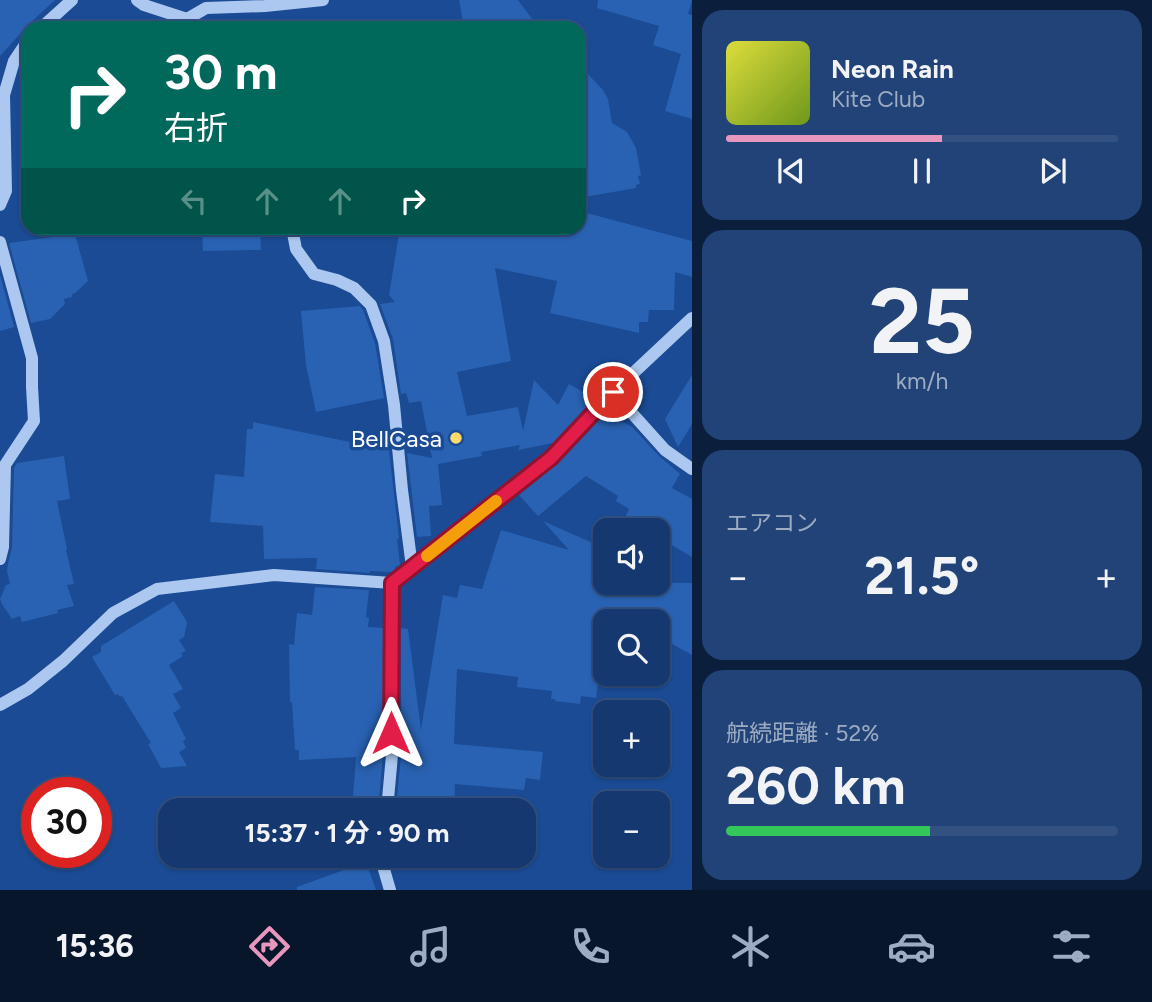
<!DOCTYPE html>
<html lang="ja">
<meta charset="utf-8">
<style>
:root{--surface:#14386f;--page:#214377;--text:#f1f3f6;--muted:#9dacc3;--line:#335282;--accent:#e797bd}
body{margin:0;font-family:Figtree,"Noto Sans JP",sans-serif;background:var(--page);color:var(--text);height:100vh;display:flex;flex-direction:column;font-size:26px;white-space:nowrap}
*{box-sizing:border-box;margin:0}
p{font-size:23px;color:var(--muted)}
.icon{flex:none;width:38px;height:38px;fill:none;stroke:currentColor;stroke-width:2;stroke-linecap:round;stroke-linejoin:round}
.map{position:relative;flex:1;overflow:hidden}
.sheet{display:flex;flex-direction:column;gap:10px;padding:10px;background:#0b1f3d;width:460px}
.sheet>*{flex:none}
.guide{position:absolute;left:21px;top:21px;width:565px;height:214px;border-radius:21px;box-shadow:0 2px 5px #0004,0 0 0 2px var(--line);background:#00695c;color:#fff;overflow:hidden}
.buttons{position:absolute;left:593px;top:518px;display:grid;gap:14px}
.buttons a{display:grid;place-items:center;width:77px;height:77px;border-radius:14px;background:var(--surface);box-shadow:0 2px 5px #0004,0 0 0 2px var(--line);font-size:35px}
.speed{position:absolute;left:21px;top:777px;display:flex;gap:14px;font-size:35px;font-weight:700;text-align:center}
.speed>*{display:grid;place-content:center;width:91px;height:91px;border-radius:50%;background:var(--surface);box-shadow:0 2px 5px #0004,0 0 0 2px var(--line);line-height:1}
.speed .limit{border:10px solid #d22;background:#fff;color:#111}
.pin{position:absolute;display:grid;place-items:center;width:60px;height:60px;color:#fff;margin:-30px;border:4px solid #fff;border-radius:50%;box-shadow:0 2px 7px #0007}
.me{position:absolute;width:77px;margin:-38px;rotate:0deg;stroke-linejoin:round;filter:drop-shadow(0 0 5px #0008)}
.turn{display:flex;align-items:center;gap:24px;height:147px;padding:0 28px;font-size:32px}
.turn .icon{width:91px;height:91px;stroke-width:2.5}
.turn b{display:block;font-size:49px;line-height:60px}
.lanes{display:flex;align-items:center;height:66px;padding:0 28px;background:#0003;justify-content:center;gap:35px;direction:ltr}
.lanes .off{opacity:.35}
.big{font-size:52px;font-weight:700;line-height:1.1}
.sheet .card{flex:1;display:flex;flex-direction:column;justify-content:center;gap:10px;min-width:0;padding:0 24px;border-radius:21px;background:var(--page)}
.sheet .dial{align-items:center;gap:0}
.dial b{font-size:91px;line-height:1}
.song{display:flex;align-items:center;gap:21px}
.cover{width:84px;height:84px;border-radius:10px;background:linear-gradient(135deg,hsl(60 70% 55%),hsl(80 70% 35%))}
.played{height:7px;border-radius:4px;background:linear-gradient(90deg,var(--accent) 55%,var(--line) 55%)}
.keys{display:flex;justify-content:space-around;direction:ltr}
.heat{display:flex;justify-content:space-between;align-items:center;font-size:38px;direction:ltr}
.charge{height:10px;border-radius:5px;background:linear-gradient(90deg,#34c759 52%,var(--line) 0)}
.trip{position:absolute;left:158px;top:798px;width:378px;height:70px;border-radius:21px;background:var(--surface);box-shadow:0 2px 5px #0004,0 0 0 2px var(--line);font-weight:700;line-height:70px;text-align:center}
.dock{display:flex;height:112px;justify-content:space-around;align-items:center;background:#08162c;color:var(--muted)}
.dock .icon{width:49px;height:49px}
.dock .current{color:var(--accent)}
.dock b{font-size:32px;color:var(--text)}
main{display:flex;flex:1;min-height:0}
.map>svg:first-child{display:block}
.building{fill:#2962b2}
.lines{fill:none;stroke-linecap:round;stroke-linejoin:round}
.minor{stroke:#acc8f0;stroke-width:12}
.route-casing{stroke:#92132f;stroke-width:18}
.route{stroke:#e11d48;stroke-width:12}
.slow{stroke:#f59e0b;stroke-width:12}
.poi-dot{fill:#ffd96a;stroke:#1a4b94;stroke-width:2.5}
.labels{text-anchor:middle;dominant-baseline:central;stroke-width:7;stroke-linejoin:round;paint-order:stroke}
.poi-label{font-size:24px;fill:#fff;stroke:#1a4b94;text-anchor:end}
</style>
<main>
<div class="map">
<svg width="692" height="890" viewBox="0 0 692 890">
<rect width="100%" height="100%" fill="#1a4b94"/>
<!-- building -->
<g class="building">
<path d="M0 0H55L29 24 0 56Z"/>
<path d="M459 0H518L539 28H464Z"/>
<path d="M598 0H692L688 14 692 15V119L665 111 681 54 653 45 659 26 597 8Z"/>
<path d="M579 65 603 90 608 99 612 123 627 132 636 148 641 175 638 176 640 184 636 185V188L579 198Z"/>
<path d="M579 211 692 241V277L675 272 674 310H649L648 322H639V333L550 313 557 281 495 268 511 361 457 372 467 416 518 407 523 431 534 380 558 405 569 384 592 397 588 404H589L553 443 518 450 520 445 481 452 482 456 438 464 442 505 429 506 431 536 417 537 407 453 432 458 421 401 409 403 406 393 401 394 393 339 380 304 395 302 389 295 400 228H579Z"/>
<path d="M202 228H260L261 250 203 251Z"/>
<path d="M75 234 88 281 75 293 72 294V297L64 299 65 304 50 319 31 323 9 243Z"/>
<path d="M0 275 14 327 0 331Z"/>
<path d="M360 306 363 310 375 343 384 398 316 412 306 365 301 311Z"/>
<path d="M692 375V424L678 447 665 419Z"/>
<path d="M606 413 632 427 659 456 680 474 672 488 692 499V557L658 537V530H646L625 518 629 509 616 501 618 496 586 476 538 516 519 495 557 464Z"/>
<path d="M253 422 389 450 399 538 397 539 400 565 395 567V569L392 572 370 571V573L316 569 317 558 264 559 263 526 210 522 215 474 244 477 247 429H253Z"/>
<path d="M64 456 70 499 57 501 67 549 66 550 74 584 67 585 74 606 57 610 58 613 22 622 20 616 12 619 2 604 0 599 6 585 10 584 7 571 8 563 12 548 14 468 17 463Z"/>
<path d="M543 521 606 549V583H692V655L658 636V621H606L596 698 581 696 580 704 555 701V699H551L552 691 517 687 518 677 457 669 454 744 543 752 540 780 526 778 524 790 455 784 454 810H396L401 755V628L408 629 421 730 443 595 457 598 460 585 482 589 501 530 569 550Z"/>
<path d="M315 587 369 590 366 617 369 618 368 627 383 628V755L378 810H352L356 757 299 760V750H295L292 702H290L289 644 294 645 297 613 312 615Z"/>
<path d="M174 601 187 622 184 637 179 640 186 651 181 653 183 656 169 665 183 689 173 694 181 708 173 713 186 739 183 741 186 748 179 752 187 766 161 768 148 744 151 743 122 696 120 697 118 694 115 695 92 657 101 652V646Z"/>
<path d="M366 862 376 890H297V887Z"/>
</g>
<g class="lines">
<!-- minor -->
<g class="minor">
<path d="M137 0 144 5 187 19 195 28"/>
<path d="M187 19 206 8 265 6 323 0"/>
<path d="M41 28 72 0"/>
<path d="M0 205 6 191 4 95 14 61 28 40"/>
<path d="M292 228 296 249 314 274 337 280 354 288 371 305 384 341 394 405 402 490 412 567"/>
<path d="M0 242 32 358V387L34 421 5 465 3 547 0 559"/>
<path d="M613 392 665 450 692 469"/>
<path d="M0 705 28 689 63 661 113 613 157 589 274 575 392 583"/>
<path d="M387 810 392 755V583L551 458 613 392 692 318"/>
<path d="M384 856 383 866 390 890"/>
</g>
</g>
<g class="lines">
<defs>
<path id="route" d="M391 733 392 583 551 458 613 392"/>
</defs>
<!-- route casing -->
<use href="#route" class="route-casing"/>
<!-- route -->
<use href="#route" class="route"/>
<!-- slow -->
<path class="slow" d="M427 556 496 501"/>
</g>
<!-- markers -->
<circle class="poi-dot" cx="456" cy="438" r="7"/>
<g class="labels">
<!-- poi labels -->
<g class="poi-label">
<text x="442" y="438">BellCasa</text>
</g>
</g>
</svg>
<div class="buttons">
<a><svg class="icon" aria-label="sound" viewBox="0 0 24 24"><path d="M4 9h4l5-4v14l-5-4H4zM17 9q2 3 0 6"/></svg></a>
<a><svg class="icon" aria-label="search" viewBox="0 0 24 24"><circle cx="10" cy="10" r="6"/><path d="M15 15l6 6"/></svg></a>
<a>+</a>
<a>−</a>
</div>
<div class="speed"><div class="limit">30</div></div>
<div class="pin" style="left:613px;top:392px;background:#d93025"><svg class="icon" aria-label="arrive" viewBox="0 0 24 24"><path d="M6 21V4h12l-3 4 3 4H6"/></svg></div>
<svg class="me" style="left:391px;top:733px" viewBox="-20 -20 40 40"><path d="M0-17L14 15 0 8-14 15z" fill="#e11d48" stroke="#fff" stroke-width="4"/></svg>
<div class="trip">15:37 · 1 分 · 90 m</div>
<div class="guide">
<div class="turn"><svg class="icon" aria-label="right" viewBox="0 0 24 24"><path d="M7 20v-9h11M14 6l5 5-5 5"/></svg><div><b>30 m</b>右折</div></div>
<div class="lanes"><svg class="icon off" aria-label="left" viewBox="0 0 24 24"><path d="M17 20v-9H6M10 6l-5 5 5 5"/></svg><svg class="icon off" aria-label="ahead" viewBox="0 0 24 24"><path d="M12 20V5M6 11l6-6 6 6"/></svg><svg class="icon off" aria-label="ahead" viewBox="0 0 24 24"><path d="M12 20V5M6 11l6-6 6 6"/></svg><svg class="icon" aria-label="right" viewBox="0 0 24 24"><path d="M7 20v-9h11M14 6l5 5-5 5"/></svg></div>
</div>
</div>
<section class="sheet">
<div class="card">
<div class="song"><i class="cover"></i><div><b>Neon Rain</b><p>Kite Club</p></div></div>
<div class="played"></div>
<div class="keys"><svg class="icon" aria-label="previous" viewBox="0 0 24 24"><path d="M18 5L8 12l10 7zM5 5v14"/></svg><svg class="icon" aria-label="pause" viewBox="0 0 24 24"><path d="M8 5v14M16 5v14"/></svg><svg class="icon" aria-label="next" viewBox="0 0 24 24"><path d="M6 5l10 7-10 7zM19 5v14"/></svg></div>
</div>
<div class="card dial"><b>25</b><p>km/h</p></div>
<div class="card"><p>エアコン</p>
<div class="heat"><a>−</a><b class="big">21.5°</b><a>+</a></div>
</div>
<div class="card"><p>航続距離 · 52%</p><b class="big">260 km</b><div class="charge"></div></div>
</section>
</main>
<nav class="dock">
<b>15:36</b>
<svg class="icon current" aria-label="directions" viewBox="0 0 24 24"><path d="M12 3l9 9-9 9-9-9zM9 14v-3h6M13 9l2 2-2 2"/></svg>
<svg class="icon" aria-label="music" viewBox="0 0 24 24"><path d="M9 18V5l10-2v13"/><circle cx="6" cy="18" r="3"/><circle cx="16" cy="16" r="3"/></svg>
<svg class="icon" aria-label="phone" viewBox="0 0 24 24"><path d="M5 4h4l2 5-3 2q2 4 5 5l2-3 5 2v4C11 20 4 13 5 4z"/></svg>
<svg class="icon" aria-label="climate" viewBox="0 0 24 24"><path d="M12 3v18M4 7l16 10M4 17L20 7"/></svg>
<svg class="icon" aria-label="car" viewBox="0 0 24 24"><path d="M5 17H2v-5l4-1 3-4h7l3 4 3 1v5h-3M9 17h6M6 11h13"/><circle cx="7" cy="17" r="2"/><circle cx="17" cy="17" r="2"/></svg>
<svg class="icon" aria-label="filters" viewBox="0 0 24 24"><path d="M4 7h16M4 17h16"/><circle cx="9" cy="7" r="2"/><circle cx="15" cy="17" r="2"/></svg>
</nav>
